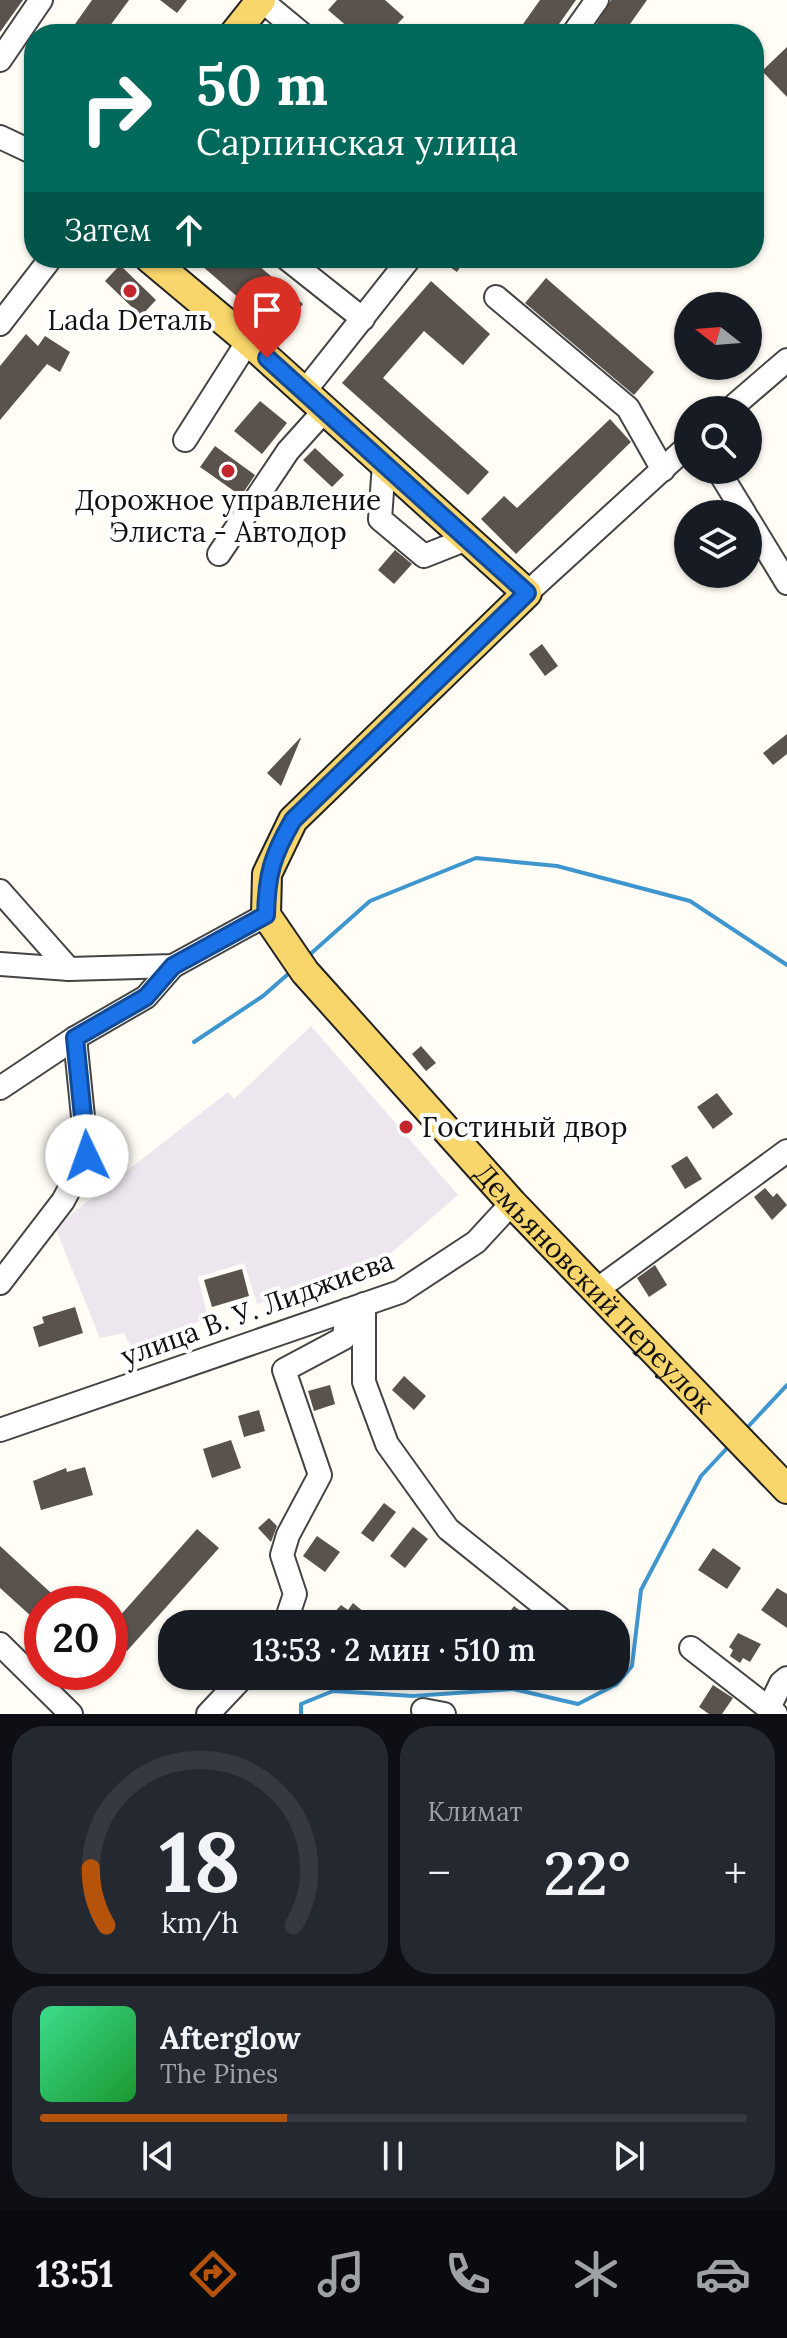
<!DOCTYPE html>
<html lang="ru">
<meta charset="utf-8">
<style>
:root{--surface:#171b24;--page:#242831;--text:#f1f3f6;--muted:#9ea1a6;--line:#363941;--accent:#b45309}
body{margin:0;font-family:Lora,serif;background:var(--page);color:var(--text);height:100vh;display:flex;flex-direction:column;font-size:30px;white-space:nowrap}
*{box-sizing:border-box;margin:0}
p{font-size:26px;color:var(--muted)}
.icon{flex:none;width:44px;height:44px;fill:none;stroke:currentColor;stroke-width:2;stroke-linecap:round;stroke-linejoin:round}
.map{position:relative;height:1714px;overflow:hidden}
.sheet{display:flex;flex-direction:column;gap:12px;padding:12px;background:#0d0f14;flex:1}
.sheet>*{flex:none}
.banner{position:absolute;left:24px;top:24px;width:740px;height:244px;border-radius:32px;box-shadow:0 2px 6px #0004;background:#00695c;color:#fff;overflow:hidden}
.needle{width:52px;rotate:287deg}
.fabs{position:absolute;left:674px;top:292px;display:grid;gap:16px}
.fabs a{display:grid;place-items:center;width:88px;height:88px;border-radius:50%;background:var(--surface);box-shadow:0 2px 6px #0004;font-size:40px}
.speed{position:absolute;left:24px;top:1586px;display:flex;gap:16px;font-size:40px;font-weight:700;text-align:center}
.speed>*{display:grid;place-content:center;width:104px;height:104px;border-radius:50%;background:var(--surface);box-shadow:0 2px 6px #0004;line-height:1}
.speed .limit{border:12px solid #d22;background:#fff;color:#111}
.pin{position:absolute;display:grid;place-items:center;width:68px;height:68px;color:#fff;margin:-82px -34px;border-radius:50% 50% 50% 0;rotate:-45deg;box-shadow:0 0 8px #0007}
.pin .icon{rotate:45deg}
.me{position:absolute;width:88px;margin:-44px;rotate:357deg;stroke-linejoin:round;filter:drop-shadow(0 0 6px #0008)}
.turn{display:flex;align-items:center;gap:28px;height:168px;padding:0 40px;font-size:36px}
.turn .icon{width:104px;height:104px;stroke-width:2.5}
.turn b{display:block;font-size:56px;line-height:68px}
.then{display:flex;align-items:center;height:76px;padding:0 40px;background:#0003;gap:16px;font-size:30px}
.big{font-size:60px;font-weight:600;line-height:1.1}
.sheet .tile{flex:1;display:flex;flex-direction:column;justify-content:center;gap:12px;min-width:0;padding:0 28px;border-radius:32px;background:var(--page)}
.sheet .dial{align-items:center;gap:0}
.dial svg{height:208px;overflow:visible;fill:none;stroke:var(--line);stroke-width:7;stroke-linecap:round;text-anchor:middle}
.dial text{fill:var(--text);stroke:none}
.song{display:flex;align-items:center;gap:24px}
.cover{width:96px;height:96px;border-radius:12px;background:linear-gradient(135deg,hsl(150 70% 55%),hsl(130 70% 35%))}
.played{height:8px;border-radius:4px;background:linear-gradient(90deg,var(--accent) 35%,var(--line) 35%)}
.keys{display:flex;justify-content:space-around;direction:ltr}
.heat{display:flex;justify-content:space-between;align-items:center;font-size:44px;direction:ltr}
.sheet .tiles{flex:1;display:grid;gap:12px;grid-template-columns:1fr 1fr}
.tile:last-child{grid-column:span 2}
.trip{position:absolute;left:158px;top:1610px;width:472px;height:80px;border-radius:32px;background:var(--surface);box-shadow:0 2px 6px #0004;font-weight:600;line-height:80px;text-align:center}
.tabs{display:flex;height:128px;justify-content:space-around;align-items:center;background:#090b0e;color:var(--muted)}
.tabs .icon{width:56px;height:56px}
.tabs .current{color:var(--accent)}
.tabs b{font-size:36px;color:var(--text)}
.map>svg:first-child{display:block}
.industrial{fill:#eee6ef}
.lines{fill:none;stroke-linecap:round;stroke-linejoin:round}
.stream{stroke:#3f96cf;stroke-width:4}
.building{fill:#5a524d}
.minor-casing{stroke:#444;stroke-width:26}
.major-casing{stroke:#222;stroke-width:32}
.minor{stroke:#fff;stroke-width:22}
.major{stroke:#f9d66b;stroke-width:28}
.route-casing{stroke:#114b97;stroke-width:20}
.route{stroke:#1a73e8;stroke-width:14}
.poi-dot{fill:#c4262e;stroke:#fff;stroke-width:3}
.labels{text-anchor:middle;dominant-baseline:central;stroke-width:8;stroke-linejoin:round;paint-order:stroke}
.poi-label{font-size:28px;fill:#111;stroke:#fff}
.street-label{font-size:28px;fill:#111;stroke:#fff}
</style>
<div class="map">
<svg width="787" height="1714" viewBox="0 0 787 1714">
<rect width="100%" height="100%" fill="#fffdf5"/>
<!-- industrial -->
<path class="industrial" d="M311 1026 458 1195 375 1267 257 1304 244 1263 198 1277 208 1318 131 1347 124 1333 100 1338 55 1227 228 1092 234 1099Z"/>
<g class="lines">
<!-- stream -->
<g class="stream">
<path d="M307 957 370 901 476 858 557 866 690 901 787 965"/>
<path d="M194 1042 263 996 287 975"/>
<path d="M744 1431 787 1385"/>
<path d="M301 1714V1704L333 1691 413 1696 513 1689 578 1704 617 1684 632 1666 641 1590 701 1476 729 1446"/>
</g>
</g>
<!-- building -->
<g class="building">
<path d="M0 0H23L0 32Z"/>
<path d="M92 0H129L104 34H68Z"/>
<path d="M160 0H187L177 13Z"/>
<path d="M337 0H385L404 17 388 34H356L328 10Z"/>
<path d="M540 0H576L552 34H516Z"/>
<path d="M611 0H647L623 34H590Z"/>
<path d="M787 47V97L762 71Z"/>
<path d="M193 258H250L303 304 279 333Z"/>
<path d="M437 258H466L457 272Z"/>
<path d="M120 265 156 300 141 316 105 281Z"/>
<path d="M546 278 654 372 634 395 525 303Z"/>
<path d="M431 281 490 334 463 365 424 331 383 378 489 472 468 495 342 383Z"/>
<path d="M26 334 38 346 45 336 70 352 60 372 47 364 0 420V366Z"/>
<path d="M260 401 287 423 262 454 234 431Z"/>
<path d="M610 419 631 442 516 554 481 519 504 496 517 508Z"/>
<path d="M215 446 255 475 241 496 200 467Z"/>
<path d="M315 448 344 475 332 487 303 460Z"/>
<path d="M395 550 412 564 394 584 378 570Z"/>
<path d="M542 644 558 666 545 676 529 654Z"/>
<path d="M787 734V754L773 765 763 753Z"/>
<path d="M300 738H301L281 786 267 773Z"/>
<path d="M421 1046 436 1063 426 1071 412 1054Z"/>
<path d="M717 1093 733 1114 713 1129 697 1107Z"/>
<path d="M687 1156 702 1179 685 1189 671 1166Z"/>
<path d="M765 1188 773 1197 777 1193 787 1205 772 1220 754 1197Z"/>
<path d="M655 1265 667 1285 649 1297 637 1278Z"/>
<path d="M242 1269 249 1296 212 1307 204 1280Z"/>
<path d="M75 1307 83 1333 39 1347 33 1327 44 1323 42 1317Z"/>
<path d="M404 1376 426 1396 414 1410 392 1390Z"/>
<path d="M330 1385 335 1404 314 1411 308 1391Z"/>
<path d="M259 1410 265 1431 244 1437 238 1416Z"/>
<path d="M231 1440 241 1468 212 1478 203 1449Z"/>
<path d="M85 1467 93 1495 41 1510 33 1481 66 1468 67 1472Z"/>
<path d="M384 1503 396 1512 373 1542 361 1533Z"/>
<path d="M269 1518 277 1526 271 1542 258 1528Z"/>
<path d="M413 1527 428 1539 405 1568 390 1556Z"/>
<path d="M197 1529 219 1548 127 1651 110 1636V1627Z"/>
<path d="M317 1536 340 1552 325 1572 303 1556Z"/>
<path d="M0 1546 63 1604H42V1626L0 1588Z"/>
<path d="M713 1548 741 1568 727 1589 698 1570Z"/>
<path d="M777 1588 787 1594V1628L761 1610Z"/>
<path d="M353 1603 370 1617 364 1624H345L333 1614 341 1605 348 1610Z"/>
<path d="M514 1606 538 1624H501Z"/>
<path d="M738 1633 761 1644 750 1662 743 1658 740 1663 730 1656 733 1650 729 1647Z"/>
<path d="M713 1685 733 1698 722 1714H709L699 1707Z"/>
</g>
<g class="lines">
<defs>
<g id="minor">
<path d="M261 0 302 34"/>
<path d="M573 34 597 0"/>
<path d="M0 60 41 0"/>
<path d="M0 137 34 153"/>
<path d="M286 258 363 319"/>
<path d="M496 297 628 408 663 470"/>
<path d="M0 324 51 258"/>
<path d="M304 392 410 258"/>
<path d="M729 410 787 360"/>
<path d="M185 440 248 341"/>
<path d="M384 464 380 519 424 556 467 539"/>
<path d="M718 470 745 514"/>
<path d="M748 519 787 583"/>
<path d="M219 554 288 451 325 410"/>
<path d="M527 593 688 446"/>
<path d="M0 891 69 969"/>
<path d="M0 964 69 969 173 966 266 915"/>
<path d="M0 1088 75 1038 146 997 173 966"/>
<path d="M0 1283 63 1201 87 1156 75 1038"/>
<path d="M595 1291 787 1151"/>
<path d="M364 1304V1382L387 1444 448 1529 559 1618"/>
<path d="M0 1430 400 1292 476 1242 512 1203"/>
<path d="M285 1624 295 1594 282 1555 288 1535 320 1475 284 1370 344 1338 347 1310"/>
<path d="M0 1644 71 1714"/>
<path d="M691 1648 776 1714"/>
<path d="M769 1708 781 1683 787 1678"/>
<path d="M423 1710 444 1714"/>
<path d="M208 1714 244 1676"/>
</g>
<g id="major">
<path d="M234 34 261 0"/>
<path id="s1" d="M149 258 248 341 527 593 293 820 267 874 266 915 305 972 512 1203 787 1489"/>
</g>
</defs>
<!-- minor casing -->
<use href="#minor" class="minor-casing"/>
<!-- major casing -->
<use href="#major" class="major-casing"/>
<!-- minor -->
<use href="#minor" class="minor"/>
<!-- major -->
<use href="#major" class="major"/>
</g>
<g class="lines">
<defs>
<path id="route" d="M87 1156 75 1038 146 997 173 966 266 915C267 874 272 856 293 820L527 593 267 358"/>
</defs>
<!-- route casing -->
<use href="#route" class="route-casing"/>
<!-- route -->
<use href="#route" class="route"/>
</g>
<!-- markers -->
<g class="poi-dot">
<circle cx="130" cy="291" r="8"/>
<circle cx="228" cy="471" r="8"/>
<circle cx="406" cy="1127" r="8"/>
</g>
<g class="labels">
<!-- poi labels -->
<g class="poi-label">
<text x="130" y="320">Lada Dеталь</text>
<text x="228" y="500">Дорожное управление<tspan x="228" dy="32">Элиста - Автодор</tspan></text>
<text x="422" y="1127" text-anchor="start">Гостиный двор</text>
</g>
<!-- street labels -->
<g class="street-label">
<text stroke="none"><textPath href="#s1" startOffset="1430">Демьяновский переулок</textPath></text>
<text transform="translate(257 1308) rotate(-20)">улица В. У. Лиджиева</text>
</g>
</g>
</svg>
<div class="fabs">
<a><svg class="needle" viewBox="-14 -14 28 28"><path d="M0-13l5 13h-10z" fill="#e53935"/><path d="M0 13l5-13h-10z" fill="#9ea1a6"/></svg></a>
<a><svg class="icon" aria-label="search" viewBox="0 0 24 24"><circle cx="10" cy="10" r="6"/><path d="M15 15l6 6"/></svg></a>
<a><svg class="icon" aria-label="layers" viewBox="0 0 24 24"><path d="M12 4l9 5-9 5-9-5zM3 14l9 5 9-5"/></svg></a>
</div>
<div class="speed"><div class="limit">20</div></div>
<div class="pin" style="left:267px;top:358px;background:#d93025"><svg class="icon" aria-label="arrive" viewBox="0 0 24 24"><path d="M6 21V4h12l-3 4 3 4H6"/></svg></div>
<svg class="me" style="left:87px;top:1156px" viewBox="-20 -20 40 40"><circle r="19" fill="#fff"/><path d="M0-13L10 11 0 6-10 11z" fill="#1a73e8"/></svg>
<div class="trip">13:53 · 2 мин · 510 m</div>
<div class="banner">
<div class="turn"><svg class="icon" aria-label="right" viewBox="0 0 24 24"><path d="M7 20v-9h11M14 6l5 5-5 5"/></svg><div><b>50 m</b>Сарпинская улица</div></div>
<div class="then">Затем<svg class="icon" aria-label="ahead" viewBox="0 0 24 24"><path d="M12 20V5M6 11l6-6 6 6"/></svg></div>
</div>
</div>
<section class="sheet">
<div class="tiles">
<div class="tile dial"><svg viewBox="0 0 100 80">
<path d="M14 69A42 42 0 1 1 86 69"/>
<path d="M14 69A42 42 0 0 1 8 47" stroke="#b45309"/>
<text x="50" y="56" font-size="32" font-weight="700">18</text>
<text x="50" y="72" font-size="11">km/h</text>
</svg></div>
<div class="tile"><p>Климат</p>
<div class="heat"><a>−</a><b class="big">22°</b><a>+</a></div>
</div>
<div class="tile">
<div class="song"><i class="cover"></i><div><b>Afterglow</b><p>The Pines</p></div></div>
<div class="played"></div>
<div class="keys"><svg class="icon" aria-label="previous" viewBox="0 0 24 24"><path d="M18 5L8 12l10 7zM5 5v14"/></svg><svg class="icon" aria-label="pause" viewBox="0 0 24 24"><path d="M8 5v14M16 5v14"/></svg><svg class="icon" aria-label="next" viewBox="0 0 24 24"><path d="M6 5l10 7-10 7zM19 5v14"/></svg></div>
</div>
</div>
</section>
<nav class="tabs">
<b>13:51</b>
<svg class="icon current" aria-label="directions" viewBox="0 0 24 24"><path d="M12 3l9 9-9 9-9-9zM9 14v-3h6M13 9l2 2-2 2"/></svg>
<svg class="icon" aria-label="music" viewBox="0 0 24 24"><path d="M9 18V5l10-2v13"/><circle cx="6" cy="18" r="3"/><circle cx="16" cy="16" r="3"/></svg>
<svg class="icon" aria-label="phone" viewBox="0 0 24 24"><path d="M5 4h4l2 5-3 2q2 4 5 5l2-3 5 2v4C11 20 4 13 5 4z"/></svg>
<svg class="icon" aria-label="climate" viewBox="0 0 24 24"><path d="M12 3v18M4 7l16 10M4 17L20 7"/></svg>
<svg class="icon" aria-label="car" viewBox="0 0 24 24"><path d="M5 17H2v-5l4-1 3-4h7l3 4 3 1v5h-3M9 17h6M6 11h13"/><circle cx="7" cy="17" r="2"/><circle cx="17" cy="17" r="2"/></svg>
</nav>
